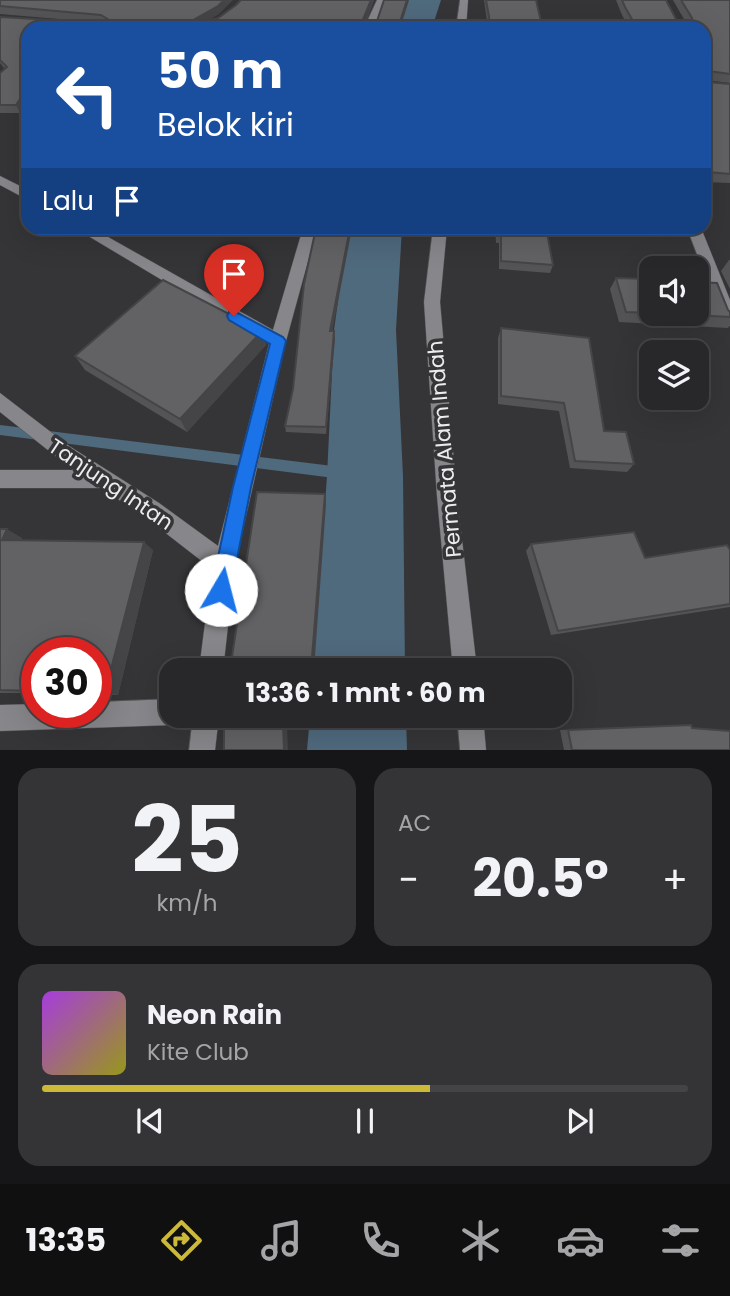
<!DOCTYPE html>
<html lang="id">
<meta charset="utf-8">
<style>
:root{--surface:#282729;--page:#343335;--text:#f1f3f6;--muted:#a5a5a8;--line:#444446;--accent:#ccb938}
body{margin:0;font-family:Poppins,sans-serif;background:var(--page);color:var(--text);height:100vh;display:flex;flex-direction:column;font-size:26px;white-space:nowrap}
*{box-sizing:border-box;margin:0}
p{font-size:23px;color:var(--muted)}
.icon{flex:none;width:38px;height:38px;fill:none;stroke:currentColor;stroke-width:2;stroke-linecap:round;stroke-linejoin:round}
.map{position:relative;height:750px;overflow:hidden}
.side{display:flex;flex-direction:column;gap:18px;padding:18px;background:#161517;flex:1}
.side>*{flex:none}
.banner{position:absolute;left:21px;top:21px;width:690px;height:214px;border-radius:21px;box-shadow:0 7px 28px #0002,0 0 0 2px var(--line);background:#1a4fa0;color:#fff;overflow:hidden}
.tools{position:absolute;left:639px;top:256px;display:grid;gap:14px}
.tools a{display:grid;place-items:center;width:70px;height:70px;border-radius:14px;background:var(--surface);box-shadow:0 7px 28px #0002,0 0 0 2px var(--line);font-size:35px}
.speed{position:absolute;left:21px;top:637px;display:flex;gap:14px;font-size:35px;font-weight:700;text-align:center}
.speed>*{display:grid;place-content:center;width:91px;height:91px;border-radius:50%;background:var(--surface);box-shadow:0 7px 28px #0002,0 0 0 2px var(--line);line-height:1}
.speed .limit{border:10px solid #d22;background:#fff;color:#111}
.pin{position:absolute;display:grid;place-items:center;width:60px;height:60px;color:#fff;margin:-72px -30px;border-radius:50% 50% 50% 0;rotate:-45deg;box-shadow:0 0 7px #0007}
.pin .icon{rotate:45deg}
.me{position:absolute;width:77px;margin:-38px;rotate:8deg;stroke-linejoin:round;filter:drop-shadow(0 0 5px #0008)}
.turn{display:flex;align-items:center;gap:24px;height:147px;padding:0 21px;font-size:32px}
.turn .icon{width:91px;height:91px;stroke-width:2.5}
.turn b{display:block;font-size:49px;line-height:60px}
.then{display:flex;align-items:center;height:66px;padding:0 21px;background:#0003;gap:14px;font-size:26px}
.big{font-size:52px;font-weight:700;line-height:1.1}
.side .widget{flex:1;display:flex;flex-direction:column;justify-content:center;gap:10px;min-width:0;padding:0 24px;border-radius:21px;background:var(--page)}
.side .dial{align-items:center;gap:0}
.dial b{font-size:91px;line-height:1}
.song{display:flex;align-items:center;gap:21px}
.cover{width:84px;height:84px;border-radius:10px;background:linear-gradient(135deg,hsl(280 70% 55%),hsl(60 70% 35%))}
.played{height:7px;border-radius:4px;background:linear-gradient(90deg,var(--accent) 60%,var(--line) 60%)}
.keys{display:flex;justify-content:space-around;direction:ltr}
.heat{display:flex;justify-content:space-between;align-items:center;font-size:38px;direction:ltr}
.side .tiles{flex:1;display:grid;gap:18px;grid-template-columns:1fr 1fr}
.widget:last-child{grid-column:span 2}
.trip{position:absolute;left:159px;top:658px;width:413px;height:70px;border-radius:21px;background:var(--surface);box-shadow:0 7px 28px #0002,0 0 0 2px var(--line);font-weight:700;line-height:70px;text-align:center}
.dock{display:flex;height:112px;justify-content:space-around;align-items:center;background:#101010;color:var(--muted)}
.dock .icon{width:49px;height:49px}
.dock .selected{color:var(--accent)}
.dock b{font-size:32px;color:var(--text)}
.map>svg:first-child{display:block}
.lines{fill:none;stroke-linecap:round;stroke-linejoin:round}
.stream{fill:#4f697d;fill-rule:evenodd}
.river{fill:#4f697d;fill-rule:evenodd}
.minor-casing{stroke:#535255;stroke-width:1}
.minor{fill:#87868a;fill-rule:evenodd}
.wall{fill:#545356}
.shaded-wall{fill:#454446}
.building{fill:#626164;stroke:#454446;stroke-width:2}
.route{fill:#1a73e8;stroke:#114b97;stroke-width:2}
.labels{text-anchor:middle;dominant-baseline:central;stroke-width:7;stroke-linejoin:round;paint-order:stroke}
.street-label{font-size:21px;fill:#ececee;stroke:#353437}
</style>
<div class="map">
<svg width="730" height="750" viewBox="0 0 730 750">
<rect width="100%" height="100%" fill="#353437"/>
<g class="lines">
<!-- stream -->
<path class="stream" d="M0 425 365 470 369 472 371 476 369 480 365 482 0 435Z"/>
<!-- river -->
<g class="river">
<path d="M407 0H441L432 28H396Z"/>
<path d="M348 228H402L396 330 403 476 405 670H313L327 476 334 330Z"/>
<path d="M310 716H406L407 750H307Z"/>
</g>
<defs>
<g id="minor">
<path d="M377 0H385L374 28H364Z"/>
<path d="M460 0H468L466 28H456Z"/>
<path d="M0 176 28 190V200L0 185Z"/>
<path d="M75 228H92L273 330 303 228H317L286 341 235 564 223 670H199L212 569 145 517 101 488H0V470H73L0 412V393L69 446 159 503 218 546 269 344Z"/>
<path d="M433 228H447L440 302 457 496 477 670H453L437 496 424 302Z"/>
<path d="M687 228H701L730 300V326L722 320Z"/>
<path d="M172 699V716H183L181 721 172 725 0 731V705L37 704V712H96V702Z"/>
<path d="M193 716H219L215 750H189Z"/>
<path d="M457 716H483L486 750H460Z"/>
</g>
</defs>
<!-- minor casing -->
<use href="#minor" class="minor-casing"/>
<!-- minor -->
<use href="#minor" class="minor"/>
</g>
<!-- wall -->
<g class="wall">
<path d="M0 0 219 14 208 20 374 0 366 22 377 21 409 0 400 28H28V108H24L20 113H0V73L5 69 0 63V17L105 23 0 14Z"/>
<path d="M484 0H536L542 26 613 28H488Z"/>
<path d="M616 0H666L677 21H685L673 0H730V83L706 80 708 82 730 84V183L704 182V28H629L622 15Z"/>
<path d="M216 228H301L298 237 217 231Z"/>
<path d="M495 228H546L553 265 550 273 499 269V243H496Z"/>
<path d="M729 260H730V289L721 271Z"/>
<path d="M616 278 728 310 730 312V325L728 328 619 322 610 289Z"/>
<path d="M501 328 604 431 634 464 627 472 570 468 559 411 498 404V338Z"/>
<path d="M262 331 266 345 187 432 85 370 75 356Z"/>
<path d="M332 331 335 339 326 434 286 432 285 426 293 389Z"/>
<path d="M0 529 22 538 21 540 153 550 118 695 96 694V653H37V693H0Z"/>
<path d="M531 544 645 558 730 550V607L551 635 526 551Z"/>
<path d="M691 725 692 728 730 750H564L560 730Z"/>
</g>
<!-- shaded-wall -->
<g class="shaded-wall">
<path d="M224 0H233L219 14 194 27 193 20Z"/>
<path d="M371 0H374L363 28 362 22Z"/>
<path d="M407 0H409L400 28H398Z"/>
<path d="M20 99 24 108 20 113 16 105Z"/>
<path d="M297 228H301L298 237Z"/>
<path d="M350 228H352L331 339 330 331Z"/>
<path d="M262 331 266 345 187 432 180 419Z"/>
<path d="M334 331 335 339 326 434V427Z"/>
<path d="M325 494 326 504 314 670H311Z"/>
<path d="M7 529 22 538 17 548 2 540Z"/>
<path d="M144 542 153 550 118 695 105 692Z"/>
<path d="M308 716H311L310 726 307 725Z"/>
<path d="M283 724 287 725 288 750H284Z"/>
</g>
<!-- building -->
<g class="building">
<path d="M0 0H224L218 6 193 20 195 23 218 18 236 5 241 0H371L362 22 377 21 384 0H407L398 28H28V99H20L16 105H0V73L7 67 0 60V17L106 23 109 20 101 15 0 6Z"/>
<path d="M486 0H536L542 26 613 28H491Z"/>
<path d="M622 0H666L677 21 691 22 692 18 681 0H730V74L709 71 706 79 708 82 730 84V174L708 172 704 162V28H637L625 7Z"/>
<path d="M316 228H350L330 331H334L326 427 285 426 293 389 304 284Z"/>
<path d="M497 228H546L553 265 501 261V235H498Z"/>
<path d="M616 278 651 279V313L626 312Z"/>
<path d="M163 280 262 331 180 419 75 356Z"/>
<path d="M696 282 717 283 728 310 730 312V317L658 313H696Z"/>
<path d="M501 328 589 338 604 431 626 432 634 464 575 461 564 403 501 396Z"/>
<path d="M257 492 325 494 311 670H230Z"/>
<path d="M0 529H7L2 540 144 542 105 692H96V653H37V691L0 690Z"/>
<path d="M634 532 645 558 727 545 730 550V604L558 631 531 544Z"/>
<path d="M223 716H308L307 725 283 724 284 750H224V721H222Z"/>
<path d="M691 725 692 728 730 731V750H572L568 730Z"/>
</g>
<!-- route -->
<path class="route" d="M234 311 283 337 286 341 251 487 231 590 228 598 221 601 214 598 211 590 233 487 270 344 229 320 227 316 229 312Z"/>
<g class="labels">
<!-- street labels -->
<g class="street-label">
<text transform="translate(444 449) rotate(-95)">Permata Alam Indah</text>
<text transform="translate(111 484) rotate(34)">Tanjung Intan</text>
</g>
</g>
</svg>
<div class="tools">
<a><svg class="icon" aria-label="sound" viewBox="0 0 24 24"><path d="M4 9h4l5-4v14l-5-4H4zM17 9q2 3 0 6"/></svg></a>
<a><svg class="icon" aria-label="layers" viewBox="0 0 24 24"><path d="M12 4l9 5-9 5-9-5zM3 14l9 5 9-5"/></svg></a>
</div>
<div class="speed"><div class="limit">30</div></div>
<div class="pin" style="left:234px;top:316px;background:#d93025"><svg class="icon" aria-label="arrive" viewBox="0 0 24 24"><path d="M6 21V4h12l-3 4 3 4H6"/></svg></div>
<svg class="me" style="left:221px;top:590px" viewBox="-20 -20 40 40"><circle r="19" fill="#fff"/><path d="M0-13L10 11 0 6-10 11z" fill="#1a73e8"/></svg>
<div class="trip">13:36 · 1 mnt · 60 m</div>
<div class="banner">
<div class="turn"><svg class="icon" aria-label="left" viewBox="0 0 24 24"><path d="M17 20v-9H6M10 6l-5 5 5 5"/></svg><div><b>50 m</b>Belok kiri</div></div>
<div class="then">Lalu<svg class="icon" aria-label="arrive" viewBox="0 0 24 24"><path d="M6 21V4h12l-3 4 3 4H6"/></svg></div>
</div>
</div>
<section class="side">
<div class="tiles">
<div class="widget dial"><b>25</b><p>km/h</p></div>
<div class="widget"><p>AC</p>
<div class="heat"><a>−</a><b class="big">20.5°</b><a>+</a></div>
</div>
<div class="widget">
<div class="song"><i class="cover"></i><div><b>Neon Rain</b><p>Kite Club</p></div></div>
<div class="played"></div>
<div class="keys"><svg class="icon" aria-label="previous" viewBox="0 0 24 24"><path d="M18 5L8 12l10 7zM5 5v14"/></svg><svg class="icon" aria-label="pause" viewBox="0 0 24 24"><path d="M8 5v14M16 5v14"/></svg><svg class="icon" aria-label="next" viewBox="0 0 24 24"><path d="M6 5l10 7-10 7zM19 5v14"/></svg></div>
</div>
</div>
</section>
<nav class="dock">
<b>13:35</b>
<svg class="icon selected" aria-label="directions" viewBox="0 0 24 24"><path d="M12 3l9 9-9 9-9-9zM9 14v-3h6M13 9l2 2-2 2"/></svg>
<svg class="icon" aria-label="music" viewBox="0 0 24 24"><path d="M9 18V5l10-2v13"/><circle cx="6" cy="18" r="3"/><circle cx="16" cy="16" r="3"/></svg>
<svg class="icon" aria-label="phone" viewBox="0 0 24 24"><path d="M5 4h4l2 5-3 2q2 4 5 5l2-3 5 2v4C11 20 4 13 5 4z"/></svg>
<svg class="icon" aria-label="climate" viewBox="0 0 24 24"><path d="M12 3v18M4 7l16 10M4 17L20 7"/></svg>
<svg class="icon" aria-label="car" viewBox="0 0 24 24"><path d="M5 17H2v-5l4-1 3-4h7l3 4 3 1v5h-3M9 17h6M6 11h13"/><circle cx="7" cy="17" r="2"/><circle cx="17" cy="17" r="2"/></svg>
<svg class="icon" aria-label="filters" viewBox="0 0 24 24"><path d="M4 7h16M4 17h16"/><circle cx="9" cy="7" r="2"/><circle cx="15" cy="17" r="2"/></svg>
</nav>
